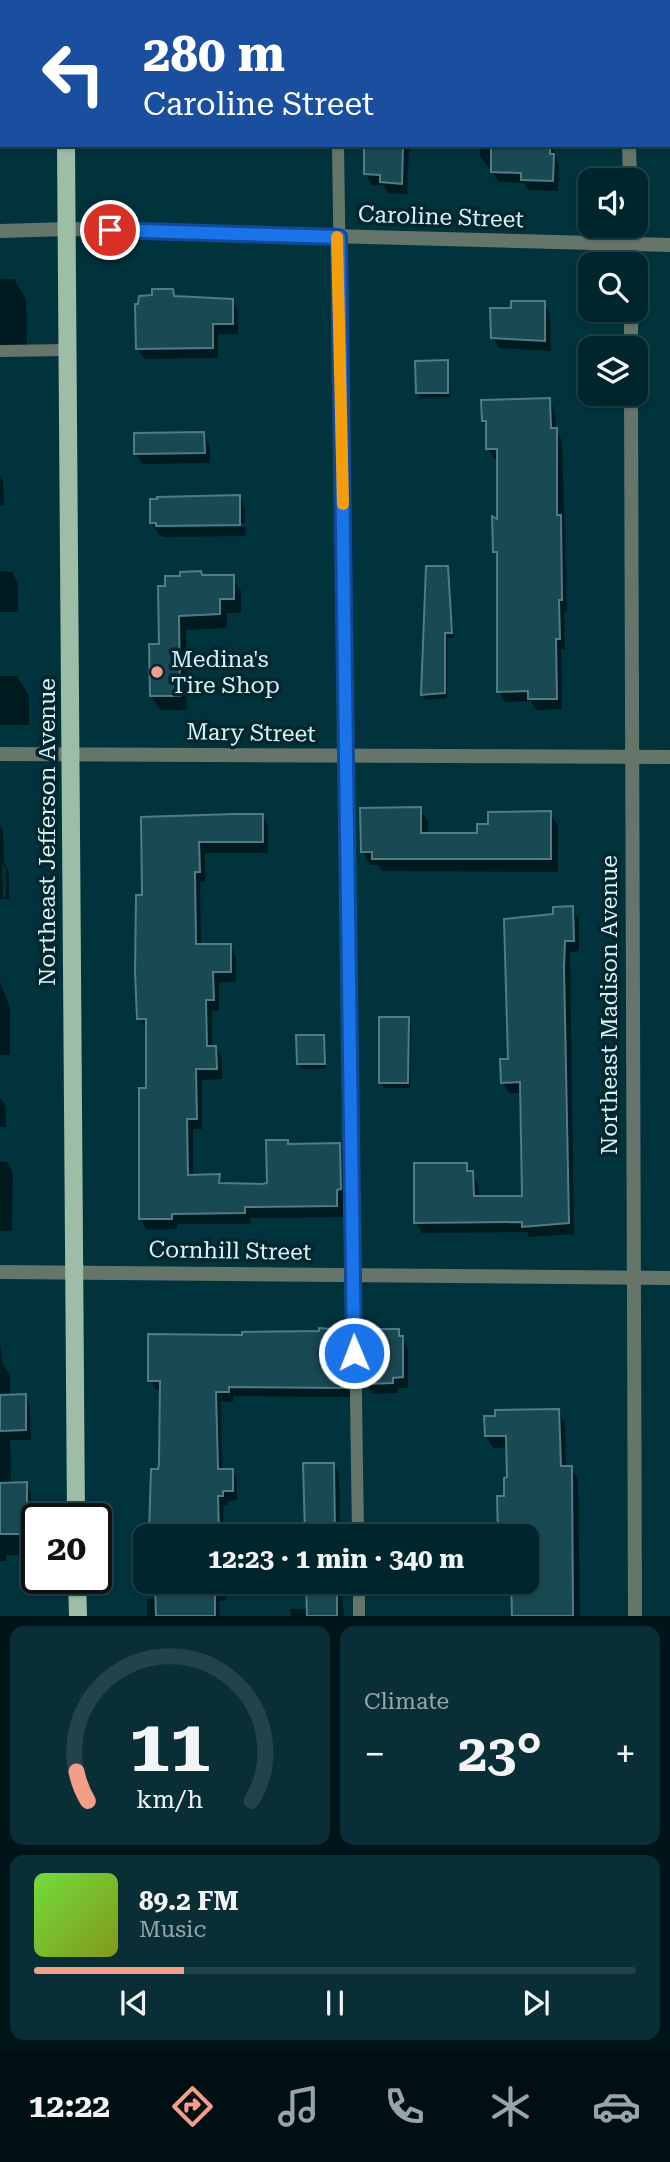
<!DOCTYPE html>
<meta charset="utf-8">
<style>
:root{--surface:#00262d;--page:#0a2e35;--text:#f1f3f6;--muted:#95a5aa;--line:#224349;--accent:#f49e89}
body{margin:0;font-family:"Roboto Serif",serif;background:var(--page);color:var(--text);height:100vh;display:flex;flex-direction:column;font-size:26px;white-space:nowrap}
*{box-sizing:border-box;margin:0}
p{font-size:23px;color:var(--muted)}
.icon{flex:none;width:38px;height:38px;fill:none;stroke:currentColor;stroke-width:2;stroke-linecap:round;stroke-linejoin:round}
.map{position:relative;height:1616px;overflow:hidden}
.sheet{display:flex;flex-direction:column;gap:10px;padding:10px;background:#001519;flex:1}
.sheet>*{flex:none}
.hud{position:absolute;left:0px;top:0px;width:670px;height:147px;box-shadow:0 2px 5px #0004,0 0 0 2px var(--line);background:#1a4fa0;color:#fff;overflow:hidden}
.buttons{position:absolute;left:578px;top:168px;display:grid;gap:14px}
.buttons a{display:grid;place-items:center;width:70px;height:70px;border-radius:14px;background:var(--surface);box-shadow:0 2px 5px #0004,0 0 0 2px var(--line);font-size:35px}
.speed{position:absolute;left:21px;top:1503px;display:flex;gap:14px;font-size:35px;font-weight:700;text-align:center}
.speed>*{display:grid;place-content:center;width:91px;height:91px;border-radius:50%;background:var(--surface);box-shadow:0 2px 5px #0004,0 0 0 2px var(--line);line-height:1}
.speed .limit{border:4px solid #111;border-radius:10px;background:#fff;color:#111}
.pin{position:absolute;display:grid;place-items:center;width:60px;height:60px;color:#fff;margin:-30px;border:4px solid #fff;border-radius:50%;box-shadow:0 2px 7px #0007}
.me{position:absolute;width:77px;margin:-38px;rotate:359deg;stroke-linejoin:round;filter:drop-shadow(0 0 5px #0008)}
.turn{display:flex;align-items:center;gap:24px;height:147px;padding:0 28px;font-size:32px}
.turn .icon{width:91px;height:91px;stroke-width:2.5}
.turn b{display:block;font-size:49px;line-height:60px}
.big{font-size:52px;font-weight:700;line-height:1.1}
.sheet .widget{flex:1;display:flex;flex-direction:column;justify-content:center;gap:10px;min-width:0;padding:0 24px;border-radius:14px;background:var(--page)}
.sheet .dial{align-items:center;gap:0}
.dial svg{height:182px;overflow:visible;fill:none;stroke:var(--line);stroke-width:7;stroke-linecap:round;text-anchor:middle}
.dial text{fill:var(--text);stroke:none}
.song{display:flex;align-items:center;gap:21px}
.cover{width:84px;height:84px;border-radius:10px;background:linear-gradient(135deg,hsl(100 70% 55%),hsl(70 70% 35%))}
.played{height:7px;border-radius:4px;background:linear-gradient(90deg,var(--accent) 25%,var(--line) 25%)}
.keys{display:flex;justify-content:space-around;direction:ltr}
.heat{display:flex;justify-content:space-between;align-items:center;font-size:38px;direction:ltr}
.sheet .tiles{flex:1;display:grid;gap:10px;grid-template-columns:1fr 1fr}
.widget:last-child{grid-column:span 2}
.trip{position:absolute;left:133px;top:1524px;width:406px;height:70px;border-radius:14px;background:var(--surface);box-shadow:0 2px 5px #0004,0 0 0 2px var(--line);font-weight:700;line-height:70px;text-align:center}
.tab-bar{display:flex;height:112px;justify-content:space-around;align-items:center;background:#000f12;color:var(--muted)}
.tab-bar .icon{width:49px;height:49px}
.tab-bar .active{color:var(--accent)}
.tab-bar b{font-size:32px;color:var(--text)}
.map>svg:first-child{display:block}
.shadow{fill:#0007;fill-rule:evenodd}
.building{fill:#194953;stroke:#4e7d88;stroke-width:2}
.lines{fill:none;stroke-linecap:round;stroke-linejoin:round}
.lane{stroke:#66756a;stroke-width:12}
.street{stroke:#66756a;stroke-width:14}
.primary{stroke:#9ebda7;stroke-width:18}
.route-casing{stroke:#114b97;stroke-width:18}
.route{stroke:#1a73e8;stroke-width:12}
.slow{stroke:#f59e0b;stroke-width:12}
.poi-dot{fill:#f49e89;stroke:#02272f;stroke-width:2.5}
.labels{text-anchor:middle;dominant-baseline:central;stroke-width:7;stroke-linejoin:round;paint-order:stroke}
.street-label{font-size:23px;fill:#d7f0f6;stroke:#02272f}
.poi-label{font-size:23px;fill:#d7f0f6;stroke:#02272f;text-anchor:start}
</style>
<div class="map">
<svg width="670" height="1616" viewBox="0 0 670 1616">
<rect width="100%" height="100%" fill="#00333c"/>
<!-- shadow -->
<g class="shadow">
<path d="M490 0H561V2Z"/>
<path d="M380 145H407L409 149 407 194 388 193 384 185H372L366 174Z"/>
<path d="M481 145H553L559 167 558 191 529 190 524 183 499 182 480 156Z"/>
<path d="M0 279H14L26 299 27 348H0Z"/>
<path d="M172 291 176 298 232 301 238 311V334H218V358L144 359 138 349 154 297Z"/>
<path d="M544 303 550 314 551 351 499 348 493 337 513 310Z"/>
<path d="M447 362 450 397 420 398 418 393Z"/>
<path d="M549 400 555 411 556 430 562 441 567 611H564L565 649H561L562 709 536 710 531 701 505 702 499 691V560L495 552 498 459H494L488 448V429L483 421Z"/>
<path d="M203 434 210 445V463L142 464 136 454Z"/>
<path d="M0 475 3 481 4 505H0Z"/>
<path d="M239 497 245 508V523L156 525V528L245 527 246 536 164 537 158 534 152 523Z"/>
<path d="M447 568 454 638H447V698L425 700 422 695Z"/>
<path d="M0 571 12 572 18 583V612H0Z"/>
<path d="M182 574 232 577 241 591V613H227V628L186 630 187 710H160L151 696 161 646Z"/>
<path d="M0 676H17L29 696V725H0Z"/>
<path d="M420 809 428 822V834H479L489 825 550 813 558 826V872L382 871 378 865H370L363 852Z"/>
<path d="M262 815 268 826V853H205V882H200L201 946 230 945 236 957V982H219V1011H212V1047H215L222 1058V1079L202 1080V1129H193V1176H219L223 1184H269L287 1142 289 1145H339L345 1156 346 1200H343V1217L250 1218 251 1224H177V1229L147 1230 140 1219 148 1090V1029L139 1018 143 819Z"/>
<path d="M0 825 3 831 4 863 9 872V899H0ZM2 864 6 868V897H3Z"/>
<path d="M572 908 579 919V951L570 952 574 1234 529 1237 527 1232 422 1233 416 1223 466 1164 478 1184 479 1198 523 1197 522 1093H509L503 1082 554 916Z"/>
<path d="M0 981 10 1008V1055H0Z"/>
<path d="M408 1019 411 1024 410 1088H384L381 1083Z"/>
<path d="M323 1037 326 1068 301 1069 299 1064Z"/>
<path d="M0 1097 6 1107V1127H0Z"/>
<path d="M0 1162H7L13 1173 12 1231H0Z"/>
<path d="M343 1330 349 1339 351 1397 233 1396V1402L221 1401 222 1470H232L237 1480V1500L228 1501V1505H223L224 1536H153L150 1533 160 1471 162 1390H156L150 1380 244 1337V1334Z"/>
<path d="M398 1331 408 1348V1388H398V1393L373 1394 366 1383Z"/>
<path d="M0 1344 3 1365 10 1375V1396H25L30 1406 31 1440H10L11 1484H26L31 1494 32 1543H24V1555H6V1561H0Z"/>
<path d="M558 1411 565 1423 566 1468H571L578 1479 580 1616H513V1594H504L497 1582H527V1536H498L499 1498H505L509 1479 508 1448H493L486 1436Z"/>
<path d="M333 1464 339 1474 340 1536H306L304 1465Z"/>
<path d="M157 1582H225L226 1600 219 1601 220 1616H147V1599H157Z"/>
<path d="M308 1582H341L344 1616H291L290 1609H309Z"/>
</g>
<!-- building -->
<g class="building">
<path d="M364 145H403L402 184 380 182V175L364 174Z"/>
<path d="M491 145H550V154H554L553 181 521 180V173L491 172Z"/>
<path d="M152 289H173L174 296 233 299V324H213V348L136 349 135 304H138L139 296 152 295Z"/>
<path d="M511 301H545V341L491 338 490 308H511Z"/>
<path d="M448 360V393H416L415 361Z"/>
<path d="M550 398 551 428H557V515H561L562 600H559L560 639H556L557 699H528V691L497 692V552H493L492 516 497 519V449H486V421H482L481 400Z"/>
<path d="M204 432 205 453 134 454V433Z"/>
<path d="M240 495V525L156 526V523H150V499H157V497Z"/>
<path d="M426 566H448L452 633H445V693L421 695Z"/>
<path d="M201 571 202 575H234V599H220V614L179 616 180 696H150L149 644H159L158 586H165V576H180V572Z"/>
<path d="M421 807V833H477V824H488V812L551 811V859H372V852H361L360 808Z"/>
<path d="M234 814H263V842H199L200 872H195L196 944H231V972H213L214 1000H206L207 1046H216L217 1069H196L197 1119H187L188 1175 220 1174 219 1183 262 1184 267 1183 266 1140H288V1144L340 1143 341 1189 337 1190V1206L245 1207V1213L172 1214V1219H139V1088H146V1019H137L135 972 136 895H142L141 817Z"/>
<path d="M573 906 574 941H565L564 967 569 1223 522 1227V1222L414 1223V1163H467V1171H473L474 1196H522L520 1082 501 1083 500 1059H508L504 919 553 914V907Z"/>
<path d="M379 1017H409L408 1083H379Z"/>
<path d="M296 1035H324L325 1064H297Z"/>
<path d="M319 1328 346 1330 347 1388 229 1387V1392H216L218 1469H233V1491H223V1496H218L219 1532 149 1533 151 1469H158L159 1464 160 1381H148V1334L242 1335V1332L319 1331Z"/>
<path d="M364 1329H399V1336H403V1377L393 1378V1383L365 1384Z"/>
<path d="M26 1394V1430L0 1431V1395Z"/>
<path d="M559 1409 561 1466H572L573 1616H512L511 1582H527V1536H498L497 1496H504V1478L507 1477 506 1436H485L484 1416H495V1410Z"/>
<path d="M303 1463H334L335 1533 305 1534Z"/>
<path d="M27 1482V1534H0V1483Z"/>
<path d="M155 1582H215V1616H156Z"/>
<path d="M306 1582H337V1616H307Z"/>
</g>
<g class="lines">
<!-- lane -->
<g class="lane">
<path d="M338 0V2"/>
<path d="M338 145 358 1536"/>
<path d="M0 351 69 350"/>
<path d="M359 1582V1616"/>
</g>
<!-- street -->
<g class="street">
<path d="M625 0V2"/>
<path d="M629 145 630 180"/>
<path d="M631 226 632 264"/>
<path d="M0 231 68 229 670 245"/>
<path d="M631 348V310"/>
<path d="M631 394 635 1616"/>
<path d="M0 754 670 757"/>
<path d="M0 1272 670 1278"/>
</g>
<!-- primary -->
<g class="primary">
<path d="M63 0V2"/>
<path d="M66 145 76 1519"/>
<path d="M77 1578 78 1616"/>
</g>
</g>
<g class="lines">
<defs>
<path id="route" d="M110 230 339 237 354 1353"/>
</defs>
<!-- route casing -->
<use href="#route" class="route-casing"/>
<!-- route -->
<use href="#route" class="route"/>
<!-- slow -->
<path class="slow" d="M337 237 343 504"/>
</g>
<!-- markers -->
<circle class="poi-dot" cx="157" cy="672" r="7"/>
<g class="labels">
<!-- street labels -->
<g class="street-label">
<text transform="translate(441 217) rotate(2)">Caroline Street</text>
<text transform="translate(251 733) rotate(1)">Mary Street</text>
<text transform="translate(47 832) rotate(-90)">Northeast Jefferson Avenue</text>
<text transform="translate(609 1005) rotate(-90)">Northeast Madison Avenue</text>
<text transform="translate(230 1251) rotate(1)">Cornhill Street</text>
</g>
<!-- poi labels -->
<g class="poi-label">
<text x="171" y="659">Medina's<tspan x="171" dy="26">Tire Shop</tspan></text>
</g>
</g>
</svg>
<div class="buttons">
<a><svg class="icon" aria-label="sound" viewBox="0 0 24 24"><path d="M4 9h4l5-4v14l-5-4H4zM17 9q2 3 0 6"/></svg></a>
<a><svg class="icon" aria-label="search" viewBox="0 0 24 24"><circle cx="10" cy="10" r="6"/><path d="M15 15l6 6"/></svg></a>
<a><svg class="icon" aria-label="layers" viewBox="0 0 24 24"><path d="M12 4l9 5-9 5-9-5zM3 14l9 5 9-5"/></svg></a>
</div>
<div class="speed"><div class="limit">20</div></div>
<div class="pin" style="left:110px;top:230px;background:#d93025"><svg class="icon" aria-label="arrive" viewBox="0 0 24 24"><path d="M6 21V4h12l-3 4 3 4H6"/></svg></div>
<svg class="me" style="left:354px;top:1353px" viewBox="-20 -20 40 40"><circle r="17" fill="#1a73e8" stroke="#fff" stroke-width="3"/><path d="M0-11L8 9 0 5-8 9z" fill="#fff"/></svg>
<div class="trip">12:23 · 1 min · 340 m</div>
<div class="hud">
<div class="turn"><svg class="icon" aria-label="left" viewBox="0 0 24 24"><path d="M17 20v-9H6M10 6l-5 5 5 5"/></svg><div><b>280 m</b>Caroline Street</div></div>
</div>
</div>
<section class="sheet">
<div class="tiles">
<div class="widget dial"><svg viewBox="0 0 100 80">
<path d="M14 69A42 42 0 1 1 86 69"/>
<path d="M14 69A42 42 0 0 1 9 56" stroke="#f49e89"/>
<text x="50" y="56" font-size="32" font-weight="700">11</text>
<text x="50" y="72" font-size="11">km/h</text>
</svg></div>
<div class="widget"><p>Climate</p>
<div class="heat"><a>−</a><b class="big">23°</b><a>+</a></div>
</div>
<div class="widget">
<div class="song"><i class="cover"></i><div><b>89.2 FM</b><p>Music</p></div></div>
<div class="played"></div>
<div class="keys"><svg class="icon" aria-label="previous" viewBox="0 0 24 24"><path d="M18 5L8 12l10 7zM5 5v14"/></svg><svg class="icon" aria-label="pause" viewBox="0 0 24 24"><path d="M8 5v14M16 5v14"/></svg><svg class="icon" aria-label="next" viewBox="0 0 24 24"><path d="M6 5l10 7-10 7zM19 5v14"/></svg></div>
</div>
</div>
</section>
<nav class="tab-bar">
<b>12:22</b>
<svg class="icon active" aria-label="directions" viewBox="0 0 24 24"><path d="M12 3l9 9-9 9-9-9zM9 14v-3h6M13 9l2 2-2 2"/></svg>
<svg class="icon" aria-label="music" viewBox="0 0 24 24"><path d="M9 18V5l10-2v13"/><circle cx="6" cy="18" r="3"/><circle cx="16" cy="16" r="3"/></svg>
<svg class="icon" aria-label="phone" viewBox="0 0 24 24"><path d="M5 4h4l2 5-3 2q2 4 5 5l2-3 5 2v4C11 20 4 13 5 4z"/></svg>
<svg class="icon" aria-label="climate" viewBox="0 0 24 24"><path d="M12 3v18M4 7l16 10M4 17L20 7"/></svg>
<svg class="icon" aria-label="car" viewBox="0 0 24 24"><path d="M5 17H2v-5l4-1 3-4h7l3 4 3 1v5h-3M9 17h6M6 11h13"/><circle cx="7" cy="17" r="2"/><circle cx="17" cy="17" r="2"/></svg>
</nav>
